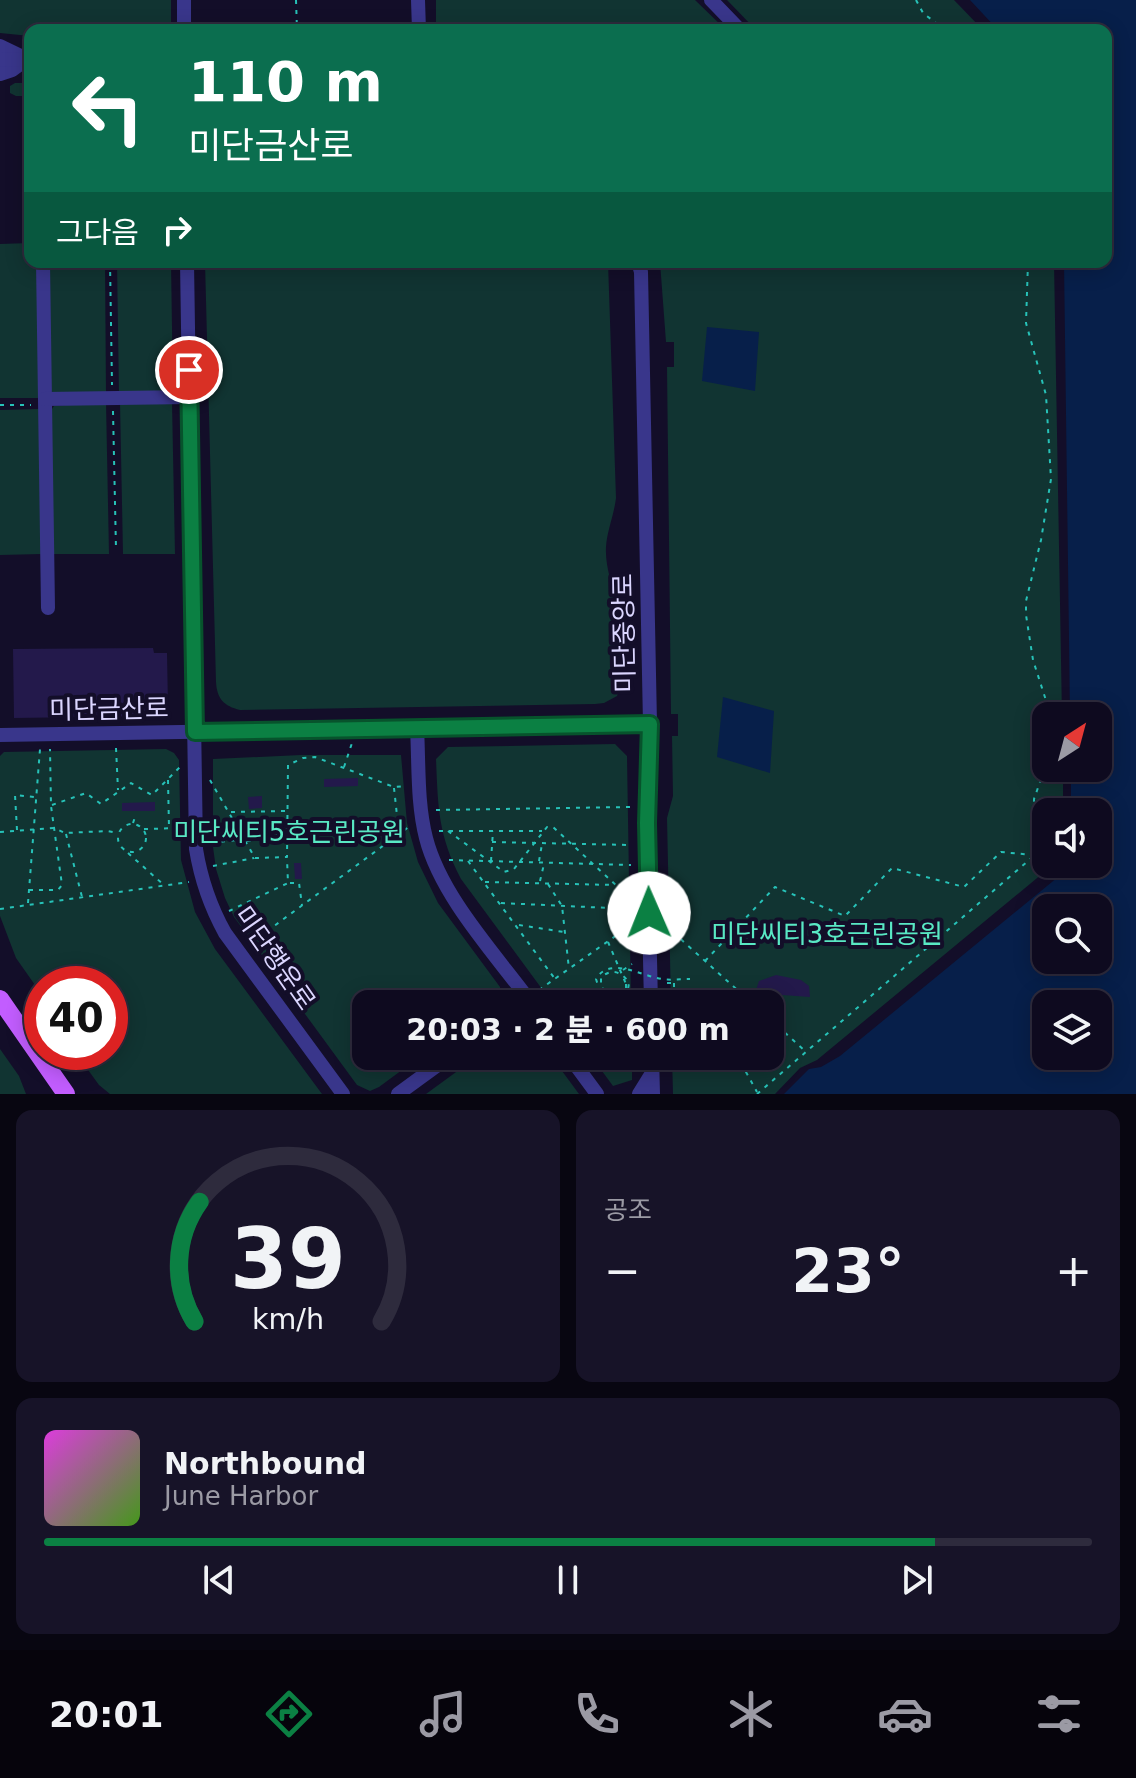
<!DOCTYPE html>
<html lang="ko">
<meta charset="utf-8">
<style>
:root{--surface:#0e0a1f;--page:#171328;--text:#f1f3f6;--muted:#9b9aa4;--line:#2e2b3d;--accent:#0b8043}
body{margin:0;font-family:"DejaVu Sans","Noto Sans KR",sans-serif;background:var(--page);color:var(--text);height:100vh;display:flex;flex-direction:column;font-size:30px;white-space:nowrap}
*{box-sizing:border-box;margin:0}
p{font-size:26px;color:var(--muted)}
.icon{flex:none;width:44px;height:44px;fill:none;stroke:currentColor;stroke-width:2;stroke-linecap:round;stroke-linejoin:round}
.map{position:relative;height:1094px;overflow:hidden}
.details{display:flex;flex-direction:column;gap:16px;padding:16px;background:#080611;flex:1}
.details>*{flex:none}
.banner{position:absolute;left:24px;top:24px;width:1088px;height:244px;border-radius:16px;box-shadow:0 4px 20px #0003,0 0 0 2px var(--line);background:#0b6e4f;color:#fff;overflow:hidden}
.needle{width:52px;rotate:36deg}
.controls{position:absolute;left:1032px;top:702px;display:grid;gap:16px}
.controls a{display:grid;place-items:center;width:80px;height:80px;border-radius:16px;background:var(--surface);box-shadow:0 4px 20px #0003,0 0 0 2px var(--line);font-size:40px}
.speed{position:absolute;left:24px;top:966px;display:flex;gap:16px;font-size:40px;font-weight:700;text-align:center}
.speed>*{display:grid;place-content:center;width:104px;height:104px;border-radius:50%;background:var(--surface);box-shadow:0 4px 20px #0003,0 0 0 2px var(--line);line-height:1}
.speed .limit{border:12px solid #d22;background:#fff;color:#111}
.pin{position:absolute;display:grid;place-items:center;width:68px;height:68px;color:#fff;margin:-34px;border:4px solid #fff;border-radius:50%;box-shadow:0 2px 8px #0007}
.me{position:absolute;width:88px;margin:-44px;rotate:359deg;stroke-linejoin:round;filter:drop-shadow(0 0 6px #0008)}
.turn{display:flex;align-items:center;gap:28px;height:168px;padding:0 32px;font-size:36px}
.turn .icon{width:104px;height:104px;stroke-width:2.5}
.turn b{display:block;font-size:56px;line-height:68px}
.then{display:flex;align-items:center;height:76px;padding:0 32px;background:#0003;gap:16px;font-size:30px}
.big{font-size:60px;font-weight:800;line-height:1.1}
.details .widget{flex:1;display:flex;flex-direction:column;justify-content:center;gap:12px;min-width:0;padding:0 28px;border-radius:16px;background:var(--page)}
.details .dial{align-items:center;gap:0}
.dial svg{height:208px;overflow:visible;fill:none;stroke:var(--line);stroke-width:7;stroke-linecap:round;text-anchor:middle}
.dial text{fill:var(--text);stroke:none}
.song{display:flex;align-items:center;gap:24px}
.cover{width:96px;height:96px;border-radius:12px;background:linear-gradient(135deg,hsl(300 70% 55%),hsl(100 70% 35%))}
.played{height:8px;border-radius:4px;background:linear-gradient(90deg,var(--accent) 85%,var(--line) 85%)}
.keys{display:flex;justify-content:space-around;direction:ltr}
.heat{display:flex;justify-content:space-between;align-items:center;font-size:44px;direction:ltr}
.details .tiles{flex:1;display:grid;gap:16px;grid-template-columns:1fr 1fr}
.widget:last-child{grid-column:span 2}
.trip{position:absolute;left:352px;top:990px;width:432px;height:80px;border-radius:16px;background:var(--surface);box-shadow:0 4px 20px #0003,0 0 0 2px var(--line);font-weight:800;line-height:80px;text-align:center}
.dock{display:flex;height:128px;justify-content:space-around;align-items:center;background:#06040c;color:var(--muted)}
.dock .icon{width:56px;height:56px}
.dock .on{color:var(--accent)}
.dock b{font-size:36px;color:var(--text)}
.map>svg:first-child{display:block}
.green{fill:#113432}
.water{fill:#071f4a;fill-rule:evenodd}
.building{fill:#23194b}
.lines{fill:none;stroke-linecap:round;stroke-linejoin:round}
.path{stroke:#27c2b8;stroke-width:2;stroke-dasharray:4 6;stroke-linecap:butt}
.minor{stroke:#39368b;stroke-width:14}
.major{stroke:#c25dff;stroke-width:18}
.path-bridge{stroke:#27c2b8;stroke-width:2;stroke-dasharray:4 6;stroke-linecap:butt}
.route-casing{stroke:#07532c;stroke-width:20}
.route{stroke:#0b8043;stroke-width:14}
.labels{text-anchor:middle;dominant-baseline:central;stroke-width:8;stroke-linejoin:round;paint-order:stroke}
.street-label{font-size:26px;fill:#dbd6ff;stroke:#130e29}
.park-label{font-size:26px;fill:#59e8c4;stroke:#130e29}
</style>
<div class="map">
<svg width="1136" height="1094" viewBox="0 0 1136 1094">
<rect width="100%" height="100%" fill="#130e29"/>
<!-- green -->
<g class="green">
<path d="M0 0H171V28L30 30V36L0 33Z"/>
<path d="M436 0H695L726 30H436Z"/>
<path d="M727 0H954L983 30H756Z"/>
<path d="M15 83H30V96H16L10 93V86Z"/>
<path d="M30 243V262H37L39 398H0V244Z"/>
<path d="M48 262H105L106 394 53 393 50 389Z"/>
<path d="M117 262H171L173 394 119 395Z"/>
<path d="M205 262H608L616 498C614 515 607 531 606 547 605 566 612 584 616 603 619 621 625 681 617 696L604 703 595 704 240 710C224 706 217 699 216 682Z"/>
<path d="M660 262H1054L1062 716H1046V768H1063V812H1046V864H1054L817 1060 800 1068 775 1094H673L672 1056H770V1004H671L667 818 673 796 672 736H678V714H671L667 367H674V342H666Z"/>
<path d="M106 402 109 554H52V409L54 406Z"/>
<path d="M172 402 175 554H123L120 403Z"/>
<path d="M39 409 41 554 0 555V410Z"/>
<path d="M615 744 627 756 631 1004H553L461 879C438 835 438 807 436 759L448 747Z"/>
<path d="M166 749 174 753 179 760 181 860 195 912 215 949 322 1094H110L99 1085 75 1052H110V984H42V995L16 958 0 916V756L4 752Z"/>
<path d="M301 755H401L407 823 418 862 438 903 500 987V994L491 1004H366V1056H421L379 1087 370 1091 357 1085 234 917 225 898 216 869 213 847V759Z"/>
<path d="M0 1049 19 1076 26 1094H0Z"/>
<path d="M478 1056H551L579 1094H426Z"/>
<path d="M591 1056H632V1080L613 1086Z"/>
</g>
<!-- water -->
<g class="water">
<path d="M970 0H1136V1094H784L809 1069 821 1067 840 1056 1058 877 1066 864H1098V812H1071V768H1098V716H1070L1064 262H1106V30H998ZM1046 908H1098V960H1046ZM1046 1004H1098V1056H1046Z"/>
<path d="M707 327 759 332 755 391 702 381Z"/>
<path d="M723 697 774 711 770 773 717 757Z"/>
</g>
<!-- building -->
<g class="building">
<path d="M153 648 154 653H167L168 706 163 712H155V716L14 718 13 649Z"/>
<path d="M358 778V786L324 787V779Z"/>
<path d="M262 796V808L249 809 248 797Z"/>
<path d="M155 802V811H122V803Z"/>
<path d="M294 863H301L302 879H295Z"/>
<path d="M776 975 801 980 809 986 810 997 755 993 759 981Z"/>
</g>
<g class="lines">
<!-- path -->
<g class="path">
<path d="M296 0 297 30"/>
<path d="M916 0 923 13 945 30"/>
<path d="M110 262 112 385"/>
<path d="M1028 262 1026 323 1046 395 1051 479 1041 540 1026 601V615L1033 660 1051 716"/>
<path d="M0 405H31"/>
<path d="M113 411 116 549"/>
<path d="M116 748 118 790"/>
<path d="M344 767 352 743"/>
<path d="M168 780 169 828"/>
<path d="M210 780 255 858 287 857 288 765 303 758 315 757 394 787 405 786"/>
<path d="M394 788 399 834"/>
<path d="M52 805 86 793 101 804 131 783 152 795 181 766"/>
<path d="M436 810 630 807"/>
<path d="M231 812 288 811"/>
<path d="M133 823 136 814"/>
<circle cx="132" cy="838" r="14"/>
<path d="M144 829 182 828"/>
<path d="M17 830 15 795 34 797"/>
<path d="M439 831H542"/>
<path d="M448 831 504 872 514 869 547 827H553L631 899"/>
<path d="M0 832 54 828 65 833 107 831 118 833"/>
<path d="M66 834 82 897"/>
<path d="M247 841 288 833"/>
<path d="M492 842 630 845"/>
<path d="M211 843 245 839"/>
<path d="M128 853 165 886"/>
<path d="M449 860 631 865"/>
<path d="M468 861 555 979"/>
<path d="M491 861 493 831"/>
<path d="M539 861 542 844"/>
<path d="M213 866 254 858"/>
<path d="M540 881 544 864"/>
<path d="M485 882 615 885"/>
<path d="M290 883H299L302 905"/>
<path d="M548 884 562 906 569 969"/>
<path d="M29 890H58L62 885 51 806 50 749"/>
<path d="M28 903 40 749"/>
<path d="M501 903 631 909"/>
<path d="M0 909 189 882"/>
<path d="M229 911 288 883 287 859"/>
<path d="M519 925 564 932"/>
<path d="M666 926 753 1004"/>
<path d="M608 942 626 984"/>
<path d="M251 943 410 826"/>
<path d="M705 961 775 887 845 916 892 868 964 887 1001 852 1033 855"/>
<path d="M623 970 632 964"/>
<path d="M667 983H671L672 997H674V977"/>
<path d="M539 990 631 925"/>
<path d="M770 1019 804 1050"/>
<path d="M770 1034 776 1027"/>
<path d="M669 1060 740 1062 753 1056"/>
<path d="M741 1063 757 1092"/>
<path d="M757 1094 1035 855 1034 799 1046 765"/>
</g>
<!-- minor -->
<g class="minor">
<path d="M184 0V30"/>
<path d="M418 0 419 30"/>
<path d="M711 0 740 30"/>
<path d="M0 46 27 59 12 70 0 74"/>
<path d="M0 60 28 59"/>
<path d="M43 262 48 608"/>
<path d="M187 262 196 849C201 880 210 906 225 933L343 1094"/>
<path d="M638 262 641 272 650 724 647 823 651 1004"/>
<path d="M45 399 190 397"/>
<path d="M417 728C419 765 417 803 426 838 441 897 497 956 532 1004"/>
<path d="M0 735 650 724"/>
<path d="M569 1056 597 1094"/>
<path d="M652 1056 653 1094"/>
<path d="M398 1094 450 1056"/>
<path d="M639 1094 652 1073"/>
</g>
<!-- major -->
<path class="major" d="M0 999 66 1094"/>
<!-- path-bridge -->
<path class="path-bridge" d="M626 984V989L621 995H611L601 987V978C610 968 622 971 629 983L627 995 613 999 600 992 596 979C609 957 638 974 657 978 668 981 679 979 690 979"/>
</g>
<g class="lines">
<defs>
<path id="route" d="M189 370 195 732 650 724 647 823 649 913"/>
</defs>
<!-- route casing -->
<use href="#route" class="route-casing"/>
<!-- route -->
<use href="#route" class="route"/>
</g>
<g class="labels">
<!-- street labels -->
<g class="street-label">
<text transform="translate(624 633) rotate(-91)">미단중앙로</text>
<text transform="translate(109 709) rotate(-1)">미단금산로</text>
<text transform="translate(275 958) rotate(55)">미단행운로</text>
</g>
<!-- park labels -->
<g class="park-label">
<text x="289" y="832">미단씨티5호근린공원</text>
<text x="827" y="934">미단씨티3호근린공원</text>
</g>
</g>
</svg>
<div class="controls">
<a><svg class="needle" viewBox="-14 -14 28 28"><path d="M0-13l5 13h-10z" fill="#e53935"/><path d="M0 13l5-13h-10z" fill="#9b9aa4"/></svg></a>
<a><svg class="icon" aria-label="sound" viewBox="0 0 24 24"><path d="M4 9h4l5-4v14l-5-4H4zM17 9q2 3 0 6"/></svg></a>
<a><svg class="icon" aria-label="search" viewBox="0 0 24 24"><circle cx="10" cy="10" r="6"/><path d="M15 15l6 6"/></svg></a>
<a><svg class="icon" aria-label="layers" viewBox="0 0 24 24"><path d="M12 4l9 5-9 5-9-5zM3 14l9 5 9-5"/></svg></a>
</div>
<div class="speed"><div class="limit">40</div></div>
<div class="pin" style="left:189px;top:370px;background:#d93025"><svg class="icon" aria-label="arrive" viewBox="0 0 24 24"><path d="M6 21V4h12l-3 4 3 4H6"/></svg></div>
<svg class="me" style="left:649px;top:913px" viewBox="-20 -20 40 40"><circle r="19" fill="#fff"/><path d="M0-13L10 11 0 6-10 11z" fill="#0b8043"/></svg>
<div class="trip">20:03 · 2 분 · 600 m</div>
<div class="banner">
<div class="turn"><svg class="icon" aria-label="left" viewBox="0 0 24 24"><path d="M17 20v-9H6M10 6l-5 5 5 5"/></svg><div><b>110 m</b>미단금산로</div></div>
<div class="then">그다음<svg class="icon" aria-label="right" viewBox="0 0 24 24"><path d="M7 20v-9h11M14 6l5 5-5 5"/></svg></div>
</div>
</div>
<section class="details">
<div class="tiles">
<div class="widget dial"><svg viewBox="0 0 100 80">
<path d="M14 69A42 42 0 1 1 86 69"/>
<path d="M14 69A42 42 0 0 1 16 23" stroke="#0b8043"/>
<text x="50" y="56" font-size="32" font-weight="700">39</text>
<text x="50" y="72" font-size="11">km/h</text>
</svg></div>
<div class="widget"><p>공조</p>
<div class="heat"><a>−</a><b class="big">23°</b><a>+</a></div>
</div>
<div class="widget">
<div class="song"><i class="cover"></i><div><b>Northbound</b><p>June Harbor</p></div></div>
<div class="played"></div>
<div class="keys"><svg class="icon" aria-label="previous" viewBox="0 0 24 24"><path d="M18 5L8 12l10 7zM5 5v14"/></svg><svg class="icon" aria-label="pause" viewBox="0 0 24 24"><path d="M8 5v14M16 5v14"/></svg><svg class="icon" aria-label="next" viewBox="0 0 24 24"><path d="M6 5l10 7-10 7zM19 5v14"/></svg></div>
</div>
</div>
</section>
<nav class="dock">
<b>20:01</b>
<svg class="icon on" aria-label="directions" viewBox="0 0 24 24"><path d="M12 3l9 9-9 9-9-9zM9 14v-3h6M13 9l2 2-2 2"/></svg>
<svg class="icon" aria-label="music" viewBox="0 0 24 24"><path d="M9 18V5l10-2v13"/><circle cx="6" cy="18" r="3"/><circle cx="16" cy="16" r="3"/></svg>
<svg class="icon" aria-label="phone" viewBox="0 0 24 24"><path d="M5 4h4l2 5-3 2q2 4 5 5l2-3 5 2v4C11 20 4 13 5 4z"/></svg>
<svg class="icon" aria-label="climate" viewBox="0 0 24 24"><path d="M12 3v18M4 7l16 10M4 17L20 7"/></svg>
<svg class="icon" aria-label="car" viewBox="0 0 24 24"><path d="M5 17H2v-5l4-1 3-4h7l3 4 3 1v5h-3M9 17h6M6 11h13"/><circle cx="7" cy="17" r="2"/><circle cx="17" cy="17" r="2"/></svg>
<svg class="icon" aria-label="filters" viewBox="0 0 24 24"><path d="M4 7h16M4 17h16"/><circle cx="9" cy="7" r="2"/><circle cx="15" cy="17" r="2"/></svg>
</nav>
